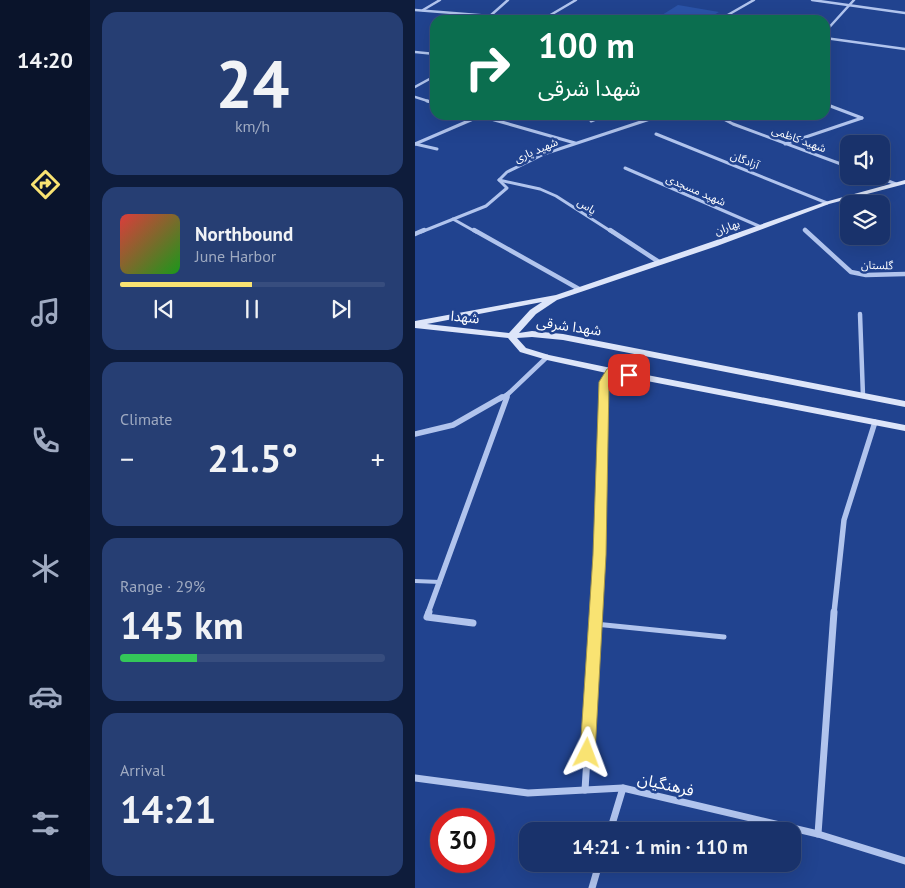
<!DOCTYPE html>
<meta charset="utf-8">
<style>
:root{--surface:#19326b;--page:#263e73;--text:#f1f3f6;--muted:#9faac1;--line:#374d7e;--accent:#f9e372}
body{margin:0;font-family:"PT Sans","Noto Sans Arabic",sans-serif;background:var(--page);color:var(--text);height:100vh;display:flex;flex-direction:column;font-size:19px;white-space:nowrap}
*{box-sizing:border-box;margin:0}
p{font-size:16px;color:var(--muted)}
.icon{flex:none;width:28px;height:28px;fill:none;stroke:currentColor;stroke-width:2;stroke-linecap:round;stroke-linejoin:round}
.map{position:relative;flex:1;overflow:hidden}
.drawer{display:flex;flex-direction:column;gap:12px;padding:12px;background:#0e1c3b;width:325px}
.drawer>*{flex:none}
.top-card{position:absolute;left:15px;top:15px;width:400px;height:105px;border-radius:15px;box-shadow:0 5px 20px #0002,0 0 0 1px var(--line);background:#0b6e4f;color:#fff;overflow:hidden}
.controls{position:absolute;left:425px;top:135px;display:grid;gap:10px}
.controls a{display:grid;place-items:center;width:50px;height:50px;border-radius:10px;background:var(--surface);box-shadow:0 5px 20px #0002,0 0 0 1px var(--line);font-size:25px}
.speed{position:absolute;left:15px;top:808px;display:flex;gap:10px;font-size:25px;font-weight:700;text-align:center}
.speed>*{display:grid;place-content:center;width:65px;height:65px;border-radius:50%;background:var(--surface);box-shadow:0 5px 20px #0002,0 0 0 1px var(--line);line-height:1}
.speed .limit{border:8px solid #d22;background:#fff;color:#111}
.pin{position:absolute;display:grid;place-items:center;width:42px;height:42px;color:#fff;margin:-21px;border-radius:10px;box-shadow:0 2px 8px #0006}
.me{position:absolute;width:55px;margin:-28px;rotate:3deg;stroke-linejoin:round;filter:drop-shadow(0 0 4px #0008)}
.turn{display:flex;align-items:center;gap:18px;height:105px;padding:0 25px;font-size:22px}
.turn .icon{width:65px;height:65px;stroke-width:2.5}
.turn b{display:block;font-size:35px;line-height:42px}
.big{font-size:38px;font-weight:800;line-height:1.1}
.drawer .widget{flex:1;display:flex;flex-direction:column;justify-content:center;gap:8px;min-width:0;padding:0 18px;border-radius:15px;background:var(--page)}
.drawer .dial{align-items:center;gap:0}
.dial b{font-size:65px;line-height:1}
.song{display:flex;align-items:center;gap:15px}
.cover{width:60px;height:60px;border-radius:8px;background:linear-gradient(135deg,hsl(0 70% 55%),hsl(120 70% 35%))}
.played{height:5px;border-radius:2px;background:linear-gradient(90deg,var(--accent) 50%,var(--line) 50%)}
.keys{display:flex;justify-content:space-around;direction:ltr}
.heat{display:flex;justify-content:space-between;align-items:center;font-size:28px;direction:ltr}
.charge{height:8px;border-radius:4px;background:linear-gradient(90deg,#34c759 29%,var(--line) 0)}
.trip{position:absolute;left:104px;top:822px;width:282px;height:50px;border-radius:15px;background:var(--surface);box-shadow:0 5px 20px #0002,0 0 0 1px var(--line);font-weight:800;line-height:50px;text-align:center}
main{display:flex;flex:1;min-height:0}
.tab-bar{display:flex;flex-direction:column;width:90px;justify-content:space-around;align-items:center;background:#0a142b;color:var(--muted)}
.tab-bar .icon{width:35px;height:35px}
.tab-bar .active{color:var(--accent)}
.tab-bar b{font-size:22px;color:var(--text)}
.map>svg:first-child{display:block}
.green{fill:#2a53a8}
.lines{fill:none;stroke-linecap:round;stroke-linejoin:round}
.lane-far1{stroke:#b1c4ed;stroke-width:4}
.lane{stroke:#b1c4ed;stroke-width:5}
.street-far4{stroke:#b1c4ed;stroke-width:2.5}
.street-far3{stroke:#b1c4ed;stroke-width:3}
.street-far2{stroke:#b1c4ed;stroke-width:4.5}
.street-far1{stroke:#b1c4ed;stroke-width:5.5}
.street{stroke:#b1c4ed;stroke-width:7}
.secondary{fill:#dde5f9;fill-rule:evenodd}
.route{fill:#f9e372;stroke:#a2944a}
.labels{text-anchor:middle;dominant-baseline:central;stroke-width:5;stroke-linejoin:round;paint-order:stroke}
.far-street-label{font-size:11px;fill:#fff;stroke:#21438f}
.street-label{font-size:14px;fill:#fff;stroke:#21438f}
.near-street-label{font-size:16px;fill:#fff;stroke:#21438f}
</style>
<main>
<nav class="tab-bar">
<b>14:20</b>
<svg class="icon active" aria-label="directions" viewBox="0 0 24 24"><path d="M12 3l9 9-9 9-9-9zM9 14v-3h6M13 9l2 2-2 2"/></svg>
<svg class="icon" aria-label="music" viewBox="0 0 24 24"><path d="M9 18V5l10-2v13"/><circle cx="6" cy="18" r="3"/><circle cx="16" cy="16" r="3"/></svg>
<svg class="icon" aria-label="phone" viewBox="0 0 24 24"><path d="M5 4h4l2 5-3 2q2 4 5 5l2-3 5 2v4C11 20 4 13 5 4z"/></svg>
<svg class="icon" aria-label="climate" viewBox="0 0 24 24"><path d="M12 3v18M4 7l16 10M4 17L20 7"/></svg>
<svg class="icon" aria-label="car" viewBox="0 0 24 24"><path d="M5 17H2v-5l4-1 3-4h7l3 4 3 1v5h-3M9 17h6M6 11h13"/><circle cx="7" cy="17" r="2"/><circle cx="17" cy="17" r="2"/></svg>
<svg class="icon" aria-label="filters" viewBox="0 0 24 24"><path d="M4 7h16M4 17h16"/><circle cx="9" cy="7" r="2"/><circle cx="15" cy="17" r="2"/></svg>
</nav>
<section class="drawer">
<div class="widget dial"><b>24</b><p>km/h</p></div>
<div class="widget">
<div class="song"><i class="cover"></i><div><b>Northbound</b><p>June Harbor</p></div></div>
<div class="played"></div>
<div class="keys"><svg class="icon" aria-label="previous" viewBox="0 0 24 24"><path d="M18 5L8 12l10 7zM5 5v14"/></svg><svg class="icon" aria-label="pause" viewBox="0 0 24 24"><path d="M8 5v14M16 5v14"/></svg><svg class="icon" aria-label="next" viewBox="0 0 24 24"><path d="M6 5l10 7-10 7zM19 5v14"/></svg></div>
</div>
<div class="widget"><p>Climate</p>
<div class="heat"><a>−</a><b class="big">21.5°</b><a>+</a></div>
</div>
<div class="widget"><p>Range · 29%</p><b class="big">145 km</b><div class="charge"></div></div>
<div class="widget"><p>Arrival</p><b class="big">14:21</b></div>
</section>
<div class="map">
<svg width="490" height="888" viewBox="0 0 490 888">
<rect width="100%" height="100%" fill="#21438f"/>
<!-- green -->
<path class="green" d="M263 5 304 12 290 20H239Z"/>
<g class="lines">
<!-- lane-far1 -->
<path class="lane-far1" d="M0 581 25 582"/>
<!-- lane -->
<path class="lane" d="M180 624 309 637"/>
<!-- street-far4 -->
<g class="street-far4">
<path d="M397 0 490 13"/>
<path d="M0 10 125 20"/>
<path d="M8 10 25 0"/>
<path d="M75 16 93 0"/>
<path d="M127 20 161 0"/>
<path d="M304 20 339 0"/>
<path d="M410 32 439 0"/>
<path d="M410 38 490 49"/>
<path d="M0 52 20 54"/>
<path d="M0 87 20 76"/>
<path d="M0 97 16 102"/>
</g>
<!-- street-far3 -->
<g class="street-far3">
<path d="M12 101 20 103"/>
<path d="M410 104 447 118"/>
<path d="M62 115 160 143"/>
<path d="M301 115 318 124 434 167"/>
<path d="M176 121 191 115"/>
<path d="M241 134 412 203"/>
<path d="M0 144 65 116"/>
<path d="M0 144 22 149"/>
<path d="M370 144 447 118"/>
<path d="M210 168 346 227"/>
<path d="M460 176 481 184"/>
<path d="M84 180 125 189 141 196 197 232"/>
<path d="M38 219 61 232"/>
<path d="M390 230 392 232"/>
<path d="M6 232 71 206 92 188 84 180 92 172 129 154 247 115"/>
</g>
<!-- street-far2 -->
<g class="street-far2">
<path d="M59 230 164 289"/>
<path d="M195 230 244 262"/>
<path d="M390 230 436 272 451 275 490 274"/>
<path d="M0 234 9 230"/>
<path d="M445 314 448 396"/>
<path d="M85 399 93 394 132 357"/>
<path d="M91 399 93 394"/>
<path d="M189 399V382L196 371"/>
</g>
<!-- street-far1 -->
<g class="street-far1">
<path d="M0 434 38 425 87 397"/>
<path d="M13 613 92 397"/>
<path d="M181 613 189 397"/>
<path d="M419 613 429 520 460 422"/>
</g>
<!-- street -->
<g class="street">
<path d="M14 612 12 617 58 623"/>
<path d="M0 778 113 793 208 788 403 834 490 861"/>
<path d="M170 790 181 612"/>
<path d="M195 831 208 788"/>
<path d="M403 834 419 612"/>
<path d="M177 888 184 864"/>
</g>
<!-- secondary -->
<path class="secondary" d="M490 180V184L414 204 302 246 142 300 121 314 104 333 117 331 148 334 490 401V407L148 340 117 337 102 338 111 348 134 355 196 368 490 425V431L196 374 132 360 105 352 93 338 0 328V321L141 295 296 242 410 202ZM127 302 115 310 94 333 12 324Z"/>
</g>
<!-- route -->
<path class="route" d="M196 368 218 373 220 375 214 378 199 375 194 382 191 555 180 753 178 758 172 760 167 758 165 753 178 555 184 382 192 369Z"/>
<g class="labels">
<!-- far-street labels -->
<g class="far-street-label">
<text transform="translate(384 139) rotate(20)">شهید کاظمی</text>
<text transform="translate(121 150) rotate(-23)">شهید یاری</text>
<text transform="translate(330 160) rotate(22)">آزادگان</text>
<text transform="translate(281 190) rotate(23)">شهید مسجدی</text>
<text transform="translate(172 206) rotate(33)">یاس</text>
<text transform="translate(312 227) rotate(-20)">بهاران</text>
<text transform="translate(462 265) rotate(1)">گلستان</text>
</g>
<!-- street labels -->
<g class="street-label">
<text transform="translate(50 317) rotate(6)">شهدا</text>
<text transform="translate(154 326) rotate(8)">شهدا شرقی</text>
</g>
<!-- near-street labels -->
<g class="near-street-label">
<text transform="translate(251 784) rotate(13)">فرهنگیان</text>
</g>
</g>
</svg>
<div class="controls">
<a><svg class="icon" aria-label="sound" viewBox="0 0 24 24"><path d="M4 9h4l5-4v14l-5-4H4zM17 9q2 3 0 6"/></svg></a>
<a><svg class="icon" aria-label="layers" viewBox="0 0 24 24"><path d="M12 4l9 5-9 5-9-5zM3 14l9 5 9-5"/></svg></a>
</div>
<div class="speed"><div class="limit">30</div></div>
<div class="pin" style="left:214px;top:375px;background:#d93025"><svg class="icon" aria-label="arrive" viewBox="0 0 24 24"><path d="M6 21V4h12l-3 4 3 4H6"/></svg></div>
<svg class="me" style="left:172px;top:753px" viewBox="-20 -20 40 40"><path d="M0-17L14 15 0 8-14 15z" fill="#f9e372" stroke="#fff" stroke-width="4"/></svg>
<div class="trip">14:21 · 1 min · 110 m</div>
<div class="top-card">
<div class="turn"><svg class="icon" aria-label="right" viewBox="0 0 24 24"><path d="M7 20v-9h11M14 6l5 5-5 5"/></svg><div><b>100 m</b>شهدا شرقی</div></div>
</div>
</div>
</main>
